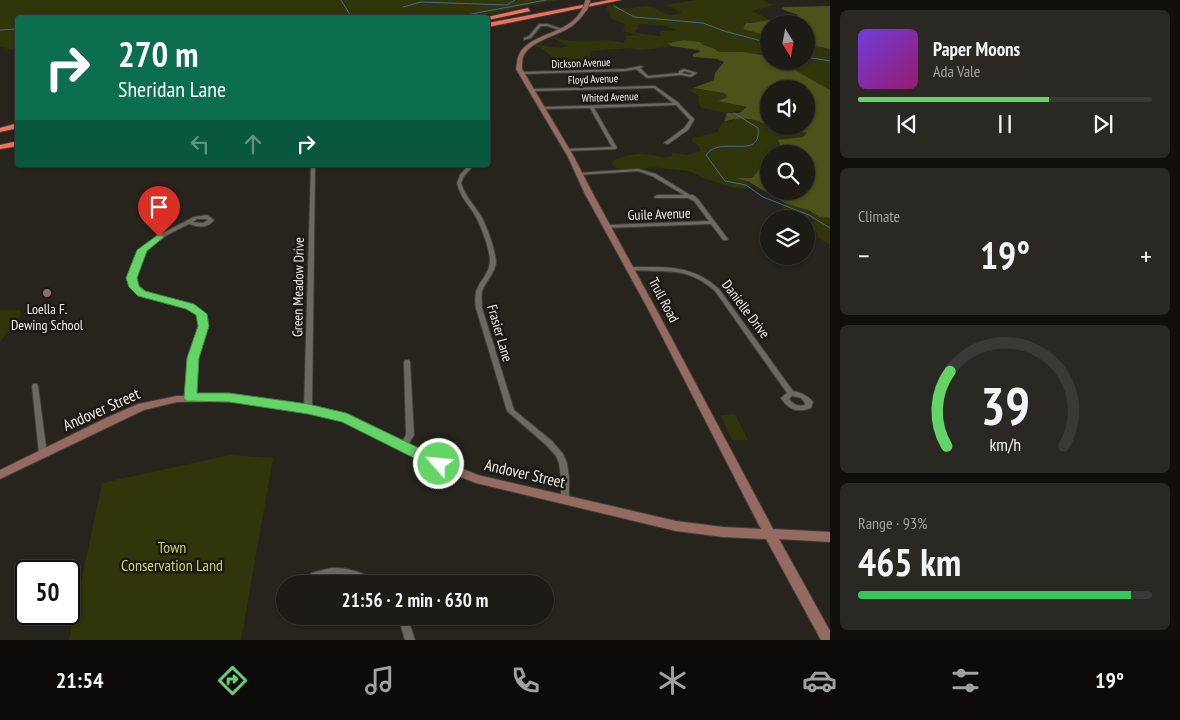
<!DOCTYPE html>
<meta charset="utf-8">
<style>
:root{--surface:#1d1b16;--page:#2a2823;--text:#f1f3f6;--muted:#a0a1a1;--line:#3b3935;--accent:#65d467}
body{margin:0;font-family:"PT Sans Narrow",sans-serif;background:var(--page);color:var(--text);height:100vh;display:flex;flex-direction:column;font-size:19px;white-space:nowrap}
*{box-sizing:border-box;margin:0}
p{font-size:16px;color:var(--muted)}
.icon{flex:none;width:28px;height:28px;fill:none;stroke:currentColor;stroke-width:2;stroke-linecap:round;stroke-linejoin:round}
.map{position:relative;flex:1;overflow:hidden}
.sheet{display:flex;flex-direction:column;gap:10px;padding:10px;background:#100f0c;width:350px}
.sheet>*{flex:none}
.hud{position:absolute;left:15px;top:15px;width:475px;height:152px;border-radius:5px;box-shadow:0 1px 4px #0004,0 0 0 1px var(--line);background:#0b6e4f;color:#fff;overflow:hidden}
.needle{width:32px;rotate:169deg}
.controls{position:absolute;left:760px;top:15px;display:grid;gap:10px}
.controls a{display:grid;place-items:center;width:55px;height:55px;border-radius:50%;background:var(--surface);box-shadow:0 1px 4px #0004,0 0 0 1px var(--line);font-size:25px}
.speed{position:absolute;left:15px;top:560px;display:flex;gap:10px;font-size:25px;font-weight:700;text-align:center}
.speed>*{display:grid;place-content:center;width:65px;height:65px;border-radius:50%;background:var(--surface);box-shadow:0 1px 4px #0004,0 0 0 1px var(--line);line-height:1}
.speed .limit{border:2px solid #111;border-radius:8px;background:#fff;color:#111}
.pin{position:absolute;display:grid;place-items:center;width:42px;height:42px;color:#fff;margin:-51px -21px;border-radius:50% 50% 50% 0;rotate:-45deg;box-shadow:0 0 5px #0007}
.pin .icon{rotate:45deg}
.me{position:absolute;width:55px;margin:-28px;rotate:297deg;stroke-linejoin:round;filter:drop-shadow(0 0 4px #0008)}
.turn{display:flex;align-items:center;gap:18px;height:105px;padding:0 20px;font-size:22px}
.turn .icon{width:65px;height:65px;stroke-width:2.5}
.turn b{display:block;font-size:35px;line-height:42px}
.lanes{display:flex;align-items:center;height:48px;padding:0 20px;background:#0003;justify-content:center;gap:25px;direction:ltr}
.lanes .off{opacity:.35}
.big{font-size:38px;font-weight:600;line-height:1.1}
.sheet .card{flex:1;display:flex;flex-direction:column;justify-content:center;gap:8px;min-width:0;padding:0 18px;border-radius:8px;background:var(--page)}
.sheet .dial{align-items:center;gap:0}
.dial svg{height:130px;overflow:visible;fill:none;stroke:var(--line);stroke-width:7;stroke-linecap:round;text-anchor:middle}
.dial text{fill:var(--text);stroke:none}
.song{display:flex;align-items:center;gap:15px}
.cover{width:60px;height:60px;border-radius:8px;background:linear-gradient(135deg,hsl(260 70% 55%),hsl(320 70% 35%))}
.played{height:5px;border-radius:2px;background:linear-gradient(90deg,var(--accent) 65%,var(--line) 65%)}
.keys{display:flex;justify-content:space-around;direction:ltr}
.heat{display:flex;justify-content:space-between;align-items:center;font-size:28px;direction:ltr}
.charge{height:8px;border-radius:4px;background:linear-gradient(90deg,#34c759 93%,var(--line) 0)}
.trip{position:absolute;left:276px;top:575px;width:278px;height:50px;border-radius:25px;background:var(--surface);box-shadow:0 1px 4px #0004,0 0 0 1px var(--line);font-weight:600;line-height:50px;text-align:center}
.menu{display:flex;height:80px;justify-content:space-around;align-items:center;background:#0c0b09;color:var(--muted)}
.menu .icon{width:35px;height:35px}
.menu .current{color:var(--accent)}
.menu b{font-size:22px;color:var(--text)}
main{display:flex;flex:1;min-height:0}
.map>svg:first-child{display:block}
.green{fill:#30350a;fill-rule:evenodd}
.forest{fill:#4c521a}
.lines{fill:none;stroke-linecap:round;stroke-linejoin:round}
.stream{stroke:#46679f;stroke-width:1}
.street-casing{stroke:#413e3a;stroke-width:2}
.secondary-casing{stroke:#413e3a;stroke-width:2}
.highway-casing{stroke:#413e3a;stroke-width:2}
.street{fill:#6c6862;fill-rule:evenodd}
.secondary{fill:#956a60;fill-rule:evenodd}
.highway{fill:#f4705b;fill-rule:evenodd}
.secondary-bridge-casing{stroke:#413e3a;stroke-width:6;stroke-linecap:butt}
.secondary-bridge{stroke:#956a60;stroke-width:5}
.route{fill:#65d467;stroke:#428a43}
.education-dot{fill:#8d6e63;stroke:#1d1a15;stroke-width:2}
.labels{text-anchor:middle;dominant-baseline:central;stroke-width:5;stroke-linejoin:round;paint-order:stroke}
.far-street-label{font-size:11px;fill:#f0eeeb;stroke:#1d1a15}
.street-label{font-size:14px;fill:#f0eeeb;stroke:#1d1a15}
.poi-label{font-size:14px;fill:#f0eeeb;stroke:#1d1a15}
.near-street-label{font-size:16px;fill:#f0eeeb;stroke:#1d1a15}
.near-park-label{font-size:16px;fill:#c5d26c;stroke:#1d1a15}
</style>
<main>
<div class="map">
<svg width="830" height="640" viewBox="0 0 830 640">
<rect width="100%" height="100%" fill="#27241e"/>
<!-- green -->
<g class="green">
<path d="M0 0H558L467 18H18L17 51 0 47Z"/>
<path d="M696 0H762L774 5 752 11 768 19 769 20 768 22 746 23 743 29 769 36V56L743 52H719L713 48 703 45 700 42 684 40 669 42 671 46 669 47 639 50 628 48 592 51 590 52V60L605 69C594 72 570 66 559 61 549 55 547 50 533 45L534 44C545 45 558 50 568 46L551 37 571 41 607 40 624 43V41L627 39 624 36 638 35 623 31 625 24 612 19 606 6 614 4C625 12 633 7 647 6 658 6 663 20 681 13L680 11 665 5ZM641 24 662 25 676 30 661 31 659 34 662 36H659L636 33 635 31 638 28 637 25Z"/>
<path d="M806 44 830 49V90L779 61H806Z"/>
<path d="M688 88 724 93 728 95V97L719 101 747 108C729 115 720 113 701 107L698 101 699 96 687 89Z"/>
<path d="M739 118 763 122 769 126 804 132 808 135C798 140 788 138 778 144L782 148 783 154H769V165H763L752 178H737L753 185 744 189 734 188 703 178 689 171 651 167 643 169H621L615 167 612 164 614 160C620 157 638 153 644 154 654 154 663 160 672 156V153L687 155 700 151 699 146 692 141V138L718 132 721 124Z"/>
<path d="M785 203C800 204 817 219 830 218V245L819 238 816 232 806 227V221L814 222 811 218 785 210 782 205Z"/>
<path d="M0 310H20L21 314 0 342Z"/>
<path d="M735 414 748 440H732L720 415Z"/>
<path d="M230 455 273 458 241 640H69L102 483Z"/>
</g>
<!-- forest -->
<g class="forest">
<path d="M830 6V49L806 44V24H769V36L743 29 746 23C755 23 762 21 770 20 780 19 789 20 798 15L781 9 784 7Z"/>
<path d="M684 40 700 42 703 45 713 48 719 52H743L769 56V61H779L830 90V218L819 217 810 211 785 203 749 182 736 178H752L763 165H769V191H806V154H783L778 140 803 137 807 133 776 126H806V89H769V126C755 118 739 116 724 122L727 113H739L747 107 718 101 728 97 724 93 693 88 714 80 715 73 724 62 717 59 693 57V54L700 52 699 50 671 46 668 43Z"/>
</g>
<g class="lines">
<!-- stream -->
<g class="stream">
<path d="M341 0 352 18"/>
<path d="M614 6 634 17 703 23 724 31 769 43"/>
<path d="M403 7 421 2 507 5 515 0"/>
<path d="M450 18 546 0"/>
<path d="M0 30 18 29"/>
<path d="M806 57 830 61"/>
<path d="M734 113 758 128C762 162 720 134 706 155L725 181 746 185 763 197 809 215 830 228"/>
</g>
<defs>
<g id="street">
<path d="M539 24H547L565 30 563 31 547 26H541L531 38 524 40V38L529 36Z"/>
<path d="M641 66 643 67 640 68 648 76 679 73V71L684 69 697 73 691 77 681 75 647 78 636 69 625 71 521 74 519 73 521 72 625 69ZM684 71 692 73 690 75 682 73Z"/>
<path d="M655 86 679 103 680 105 694 119V120L688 130 668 144 664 143 684 128 690 120 676 105 594 108 617 148 615 149 567 151H565V149L612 147 590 108 543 109H542V107L673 103 654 88 532 91 530 90 532 89Z"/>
<path d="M311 165H315L312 409 311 411H305L304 409Z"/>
<path d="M469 165H474L464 176 461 183C466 198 473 203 481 216 487 226 495 250 496 261 496 273 485 281 482 292 481 298 482 303 482 308L514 410 552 441 563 454 567 463 569 478V499L568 501 565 502 562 501 561 499V478L559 463 556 456 546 445 507 411 476 308C475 303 475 298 476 292 479 281 490 273 490 261 490 250 481 226 476 217 468 203 461 199 457 183L460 175Z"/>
<path d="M638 169 656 174 690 195H693L698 199 727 238 728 239 727 240H723L711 224 605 228 604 227 605 226 607 225 709 221 694 201 688 198H655L654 197 657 195H684L652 176 638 171 578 175 576 174 578 173Z"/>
<path d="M207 215 214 220C207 229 198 227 189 224 169 234 144 244 137 267 127 303 181 295 199 309 201 311 203 312 204 315 210 328 198 346 196 359 194 372 194 385 194 398L192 400H188L186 398 190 358 200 325 198 315 191 309 181 305 144 296 136 291 130 281 131 269 135 259 142 249 157 236 194 217ZM197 219H206L208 220 203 223 193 222Z"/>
<path d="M631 267C665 267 692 264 719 289L793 391C802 393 807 395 813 402L811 408C798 413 788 410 781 398L787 393 715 291C695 273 679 271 653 271 645 270 637 271 629 270L628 269ZM792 396 801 398 805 403V405C798 407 793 404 789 399Z"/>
<path d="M405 360H409L410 362 414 435 406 448 403 449 400 448 399 446 406 435 404 362Z"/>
<path d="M33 384H37L38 386 47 454 46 456 43 457 40 456 39 454 32 386Z"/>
<path d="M331 568C345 567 368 572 377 584H365L351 577 338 575 331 576 314 580 311 579 310 576 311 573Z"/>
<path d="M398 616H407L415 640H405Z"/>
</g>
<path id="secondary" d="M583 8 587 9C583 16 578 21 572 26 558 36 529 41 523 57 522 61 522 66 522 69L574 157 593 194 656 309 773 529 830 532V542L779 539 830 631V640H821L766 539 723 537 676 531 476 483 435 467 343 421 308 413 229 401 177 402 144 410 0 479V470L106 418 138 404 177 396 229 395 308 405 350 415 443 461 478 475 676 521 723 527 761 529 648 309 585 194 568 157 516 69C517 65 517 60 518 57 525 38 552 35 567 25 574 21 579 15 583 8Z"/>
<g id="highway">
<path d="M609 0H621L488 27V23Z"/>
<path d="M528 8 530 11 488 20V18H483Z"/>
<path d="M18 123V128L0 132V128Z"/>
<path d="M18 141V146L0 149V145Z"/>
</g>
</defs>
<!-- street casing -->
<use href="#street" class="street-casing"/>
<!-- secondary casing -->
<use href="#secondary" class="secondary-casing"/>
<!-- highway casing -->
<use href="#highway" class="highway-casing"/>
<!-- street -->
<use href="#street" class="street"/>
<!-- secondary -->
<use href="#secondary" class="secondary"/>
<!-- highway -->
<use href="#highway" class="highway"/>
<defs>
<path id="secondary-bridge" d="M585 9 588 0"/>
</defs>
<!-- secondary-bridge casing -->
<use href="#secondary-bridge" class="secondary-bridge-casing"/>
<!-- secondary-bridge -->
<use href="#secondary-bridge" class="secondary-bridge"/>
</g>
<!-- route -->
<path class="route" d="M159 234 164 237 147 251 137 278 139 286 145 291 194 304 207 314 209 326 199 358 197 393H229L308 404 346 413 444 460 446 464 444 468 439 469 434 468 342 422 308 414 229 402 186 401 184 398 187 358 198 326 196 315 186 309 138 296 129 287 126 278 137 250Z"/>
<!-- markers -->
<circle class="education-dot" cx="47" cy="293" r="5"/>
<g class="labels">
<!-- far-street labels -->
<g class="far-street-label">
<text transform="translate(581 63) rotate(-2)">Dickson Avenue</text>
<text transform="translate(593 79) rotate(-2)">Floyd Avenue</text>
<text transform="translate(610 97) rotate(-2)">Whited Avenue</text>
</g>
<!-- street labels -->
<g class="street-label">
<text transform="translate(659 214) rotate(-2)">Guile Avenue</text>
<text transform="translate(298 287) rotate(-89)">Green Meadow Drive</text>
<text transform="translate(664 300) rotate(62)">Trull Road</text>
<text transform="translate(746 309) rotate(53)">Danielle Drive</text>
<text transform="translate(500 333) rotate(74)">Frasier Lane</text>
</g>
<!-- poi labels -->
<g class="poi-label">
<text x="47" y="309">Loella F.<tspan x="47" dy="16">Dewing School</tspan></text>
</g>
<!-- near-street labels -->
<g class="near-street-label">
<text transform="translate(101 409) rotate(-24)">Andover Street</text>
<text transform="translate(525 473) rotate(13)">Andover Street</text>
</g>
<!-- near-park labels -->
<g class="near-park-label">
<text x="172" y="547">Town<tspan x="172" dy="18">Conservation Land</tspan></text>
</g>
</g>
</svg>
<div class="controls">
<a><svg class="needle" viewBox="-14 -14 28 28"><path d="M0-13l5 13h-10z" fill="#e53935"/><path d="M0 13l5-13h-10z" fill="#a0a1a1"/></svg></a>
<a><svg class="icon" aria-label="sound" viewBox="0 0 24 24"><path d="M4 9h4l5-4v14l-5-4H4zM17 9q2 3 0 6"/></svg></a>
<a><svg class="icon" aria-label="search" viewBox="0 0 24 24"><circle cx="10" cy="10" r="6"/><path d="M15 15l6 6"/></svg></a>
<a><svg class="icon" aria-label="layers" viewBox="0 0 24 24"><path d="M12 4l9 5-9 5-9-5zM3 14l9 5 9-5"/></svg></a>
</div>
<div class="speed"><div class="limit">50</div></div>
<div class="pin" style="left:159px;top:237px;background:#d93025"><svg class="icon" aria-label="arrive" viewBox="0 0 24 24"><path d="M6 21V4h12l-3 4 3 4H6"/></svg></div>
<svg class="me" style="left:439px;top:464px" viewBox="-20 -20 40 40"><circle r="17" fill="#65d467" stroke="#fff" stroke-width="3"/><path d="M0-11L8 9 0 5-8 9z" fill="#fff"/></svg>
<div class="trip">21:56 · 2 min · 630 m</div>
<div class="hud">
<div class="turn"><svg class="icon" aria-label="right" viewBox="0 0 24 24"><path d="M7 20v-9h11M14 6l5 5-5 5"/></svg><div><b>270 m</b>Sheridan Lane</div></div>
<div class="lanes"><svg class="icon off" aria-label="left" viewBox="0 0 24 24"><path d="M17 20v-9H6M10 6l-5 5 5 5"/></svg><svg class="icon off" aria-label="ahead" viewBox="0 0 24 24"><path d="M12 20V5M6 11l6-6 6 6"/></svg><svg class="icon" aria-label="right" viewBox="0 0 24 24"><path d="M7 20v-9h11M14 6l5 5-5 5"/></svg></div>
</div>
</div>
<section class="sheet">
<div class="card">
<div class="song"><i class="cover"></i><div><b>Paper Moons</b><p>Ada Vale</p></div></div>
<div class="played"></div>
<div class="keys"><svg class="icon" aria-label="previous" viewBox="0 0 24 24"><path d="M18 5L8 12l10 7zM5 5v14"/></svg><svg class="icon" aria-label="pause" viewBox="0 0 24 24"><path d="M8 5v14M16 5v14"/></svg><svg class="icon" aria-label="next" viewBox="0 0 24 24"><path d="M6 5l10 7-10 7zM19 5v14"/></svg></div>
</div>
<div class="card"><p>Climate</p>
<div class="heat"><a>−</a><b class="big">19°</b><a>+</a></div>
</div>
<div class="card dial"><svg viewBox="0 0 100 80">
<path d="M14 69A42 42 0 1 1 86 69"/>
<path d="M14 69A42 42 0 0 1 16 23" stroke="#65d467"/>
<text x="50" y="56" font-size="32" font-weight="700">39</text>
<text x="50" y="72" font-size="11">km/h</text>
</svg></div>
<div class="card"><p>Range · 93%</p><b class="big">465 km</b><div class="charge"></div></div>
</section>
</main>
<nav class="menu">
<b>21:54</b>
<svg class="icon current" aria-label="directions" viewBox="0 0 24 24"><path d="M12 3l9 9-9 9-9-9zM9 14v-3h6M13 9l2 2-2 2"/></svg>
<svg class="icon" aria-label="music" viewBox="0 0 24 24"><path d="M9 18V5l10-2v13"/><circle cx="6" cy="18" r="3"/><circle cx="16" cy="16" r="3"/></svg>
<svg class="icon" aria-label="phone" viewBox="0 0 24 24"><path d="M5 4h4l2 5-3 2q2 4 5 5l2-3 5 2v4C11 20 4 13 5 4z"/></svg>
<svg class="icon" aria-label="climate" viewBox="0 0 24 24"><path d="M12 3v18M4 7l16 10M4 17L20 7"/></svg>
<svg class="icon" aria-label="car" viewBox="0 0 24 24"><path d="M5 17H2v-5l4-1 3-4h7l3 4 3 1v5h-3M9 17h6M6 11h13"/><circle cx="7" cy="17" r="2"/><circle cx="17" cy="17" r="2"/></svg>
<svg class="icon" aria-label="filters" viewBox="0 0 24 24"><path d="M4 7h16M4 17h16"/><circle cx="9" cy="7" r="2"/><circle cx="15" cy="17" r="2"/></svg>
<b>19°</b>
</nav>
